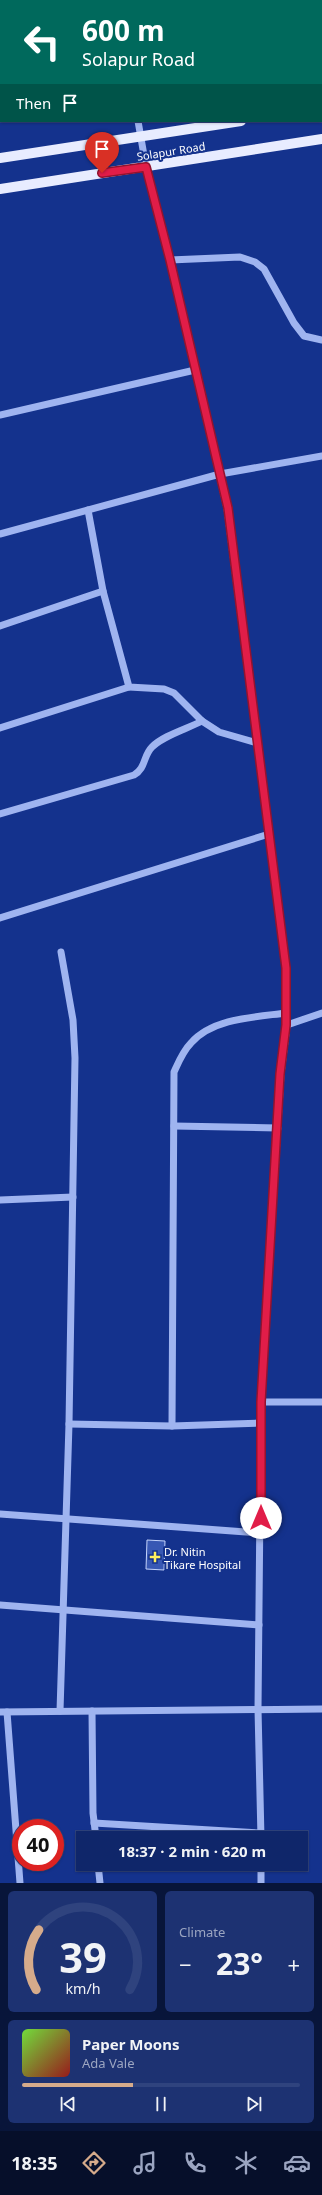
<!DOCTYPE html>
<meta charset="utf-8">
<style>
:root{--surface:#0f266a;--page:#1d3272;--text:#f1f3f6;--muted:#9ba5c1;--line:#2f437e;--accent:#d6ab8b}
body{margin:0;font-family:"Noto Sans",sans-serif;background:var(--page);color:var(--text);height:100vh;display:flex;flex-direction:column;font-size:15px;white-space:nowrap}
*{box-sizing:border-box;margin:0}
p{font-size:13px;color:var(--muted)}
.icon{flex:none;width:22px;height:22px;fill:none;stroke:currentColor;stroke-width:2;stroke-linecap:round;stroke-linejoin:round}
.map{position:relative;height:1883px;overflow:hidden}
.sheet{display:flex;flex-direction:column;gap:8px;padding:8px;background:#08153a;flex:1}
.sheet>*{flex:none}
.hud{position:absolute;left:0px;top:0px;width:322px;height:122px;box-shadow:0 1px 3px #0004,0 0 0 1px var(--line);background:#00695c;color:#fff;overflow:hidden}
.speed{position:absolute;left:12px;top:1819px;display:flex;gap:8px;font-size:20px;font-weight:700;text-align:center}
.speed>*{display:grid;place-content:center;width:52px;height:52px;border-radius:50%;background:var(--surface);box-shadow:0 1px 3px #0004,0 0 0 1px var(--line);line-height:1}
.speed .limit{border:6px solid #d22;background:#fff;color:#111}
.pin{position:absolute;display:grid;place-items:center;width:34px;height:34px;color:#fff;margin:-41px -17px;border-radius:50% 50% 50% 0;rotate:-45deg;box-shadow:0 0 4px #0007}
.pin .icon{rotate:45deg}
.me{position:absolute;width:44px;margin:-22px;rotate:0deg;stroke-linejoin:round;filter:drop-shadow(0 0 3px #0008)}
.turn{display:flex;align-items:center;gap:14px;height:84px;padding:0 16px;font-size:18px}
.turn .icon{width:52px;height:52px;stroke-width:2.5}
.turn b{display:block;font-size:28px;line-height:34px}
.then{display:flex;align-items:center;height:38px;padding:0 16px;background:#0003;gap:8px;font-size:15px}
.big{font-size:30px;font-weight:700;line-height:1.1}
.sheet .widget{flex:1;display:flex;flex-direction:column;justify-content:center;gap:6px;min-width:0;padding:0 14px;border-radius:6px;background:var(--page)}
.sheet .dial{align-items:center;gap:0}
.dial svg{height:104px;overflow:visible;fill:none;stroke:var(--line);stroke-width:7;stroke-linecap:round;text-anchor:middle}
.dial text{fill:var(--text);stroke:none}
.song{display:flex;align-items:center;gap:12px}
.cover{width:48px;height:48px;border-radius:6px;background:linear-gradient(135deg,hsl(100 70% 55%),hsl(0 70% 35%))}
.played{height:4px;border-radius:2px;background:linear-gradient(90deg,var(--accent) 40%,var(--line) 40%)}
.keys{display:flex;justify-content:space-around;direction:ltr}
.heat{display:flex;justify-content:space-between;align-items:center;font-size:22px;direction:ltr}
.sheet .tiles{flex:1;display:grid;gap:8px;grid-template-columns:1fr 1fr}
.widget:last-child{grid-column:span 2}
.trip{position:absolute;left:76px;top:1831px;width:232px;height:40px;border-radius:0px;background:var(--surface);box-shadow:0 1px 3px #0004,0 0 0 1px var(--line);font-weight:700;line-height:40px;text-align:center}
.tabs{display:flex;height:64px;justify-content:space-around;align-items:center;background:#060f2a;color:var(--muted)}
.tabs .icon{width:28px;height:28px}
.tabs .on{color:var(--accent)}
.tabs b{font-size:18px;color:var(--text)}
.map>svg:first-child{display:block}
.building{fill:#3858b4;stroke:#c5d4fc}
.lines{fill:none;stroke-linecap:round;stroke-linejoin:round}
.minor{stroke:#9fb4f0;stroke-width:7}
.major{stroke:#e8ecff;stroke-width:10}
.route-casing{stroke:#92132f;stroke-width:10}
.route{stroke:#e11d48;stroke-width:7}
.poi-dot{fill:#ffef5e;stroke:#14328d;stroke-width:1.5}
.labels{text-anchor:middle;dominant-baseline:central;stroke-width:4;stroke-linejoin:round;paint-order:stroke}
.street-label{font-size:11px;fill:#fff;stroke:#14328d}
.poi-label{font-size:11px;fill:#fff;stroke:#14328d;text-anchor:start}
</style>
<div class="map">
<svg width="322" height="1883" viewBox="0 0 322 1883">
<rect width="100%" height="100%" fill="#14328d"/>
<!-- building -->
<g class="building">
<path d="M321 40H322L321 81Z"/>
<path d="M147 1540 165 1541 164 1570 146 1569Z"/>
</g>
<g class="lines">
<!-- minor -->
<g class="minor">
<path d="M297 0V1"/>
<path d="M321 32H322"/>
<path d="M138 121 146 167 170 260 227 508 286 968 287 1025 281 1074 261 1402 258 1709 261 1838"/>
<path d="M170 260 240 257 255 262 264 269 294 323 304 336 322 340"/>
<path d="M0 415 195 370"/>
<path d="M88 510 103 591 129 687 164 689 174 693 202 721 219 732 257 743"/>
<path d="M0 534 220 474 322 456"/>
<path d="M0 626 103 591"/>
<path d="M0 728 129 687"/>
<path d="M0 814 134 775C146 768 143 756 152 747 164 735 187 729 202 721"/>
<path d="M0 918 269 834"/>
<path d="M287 1025 322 1013"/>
<path d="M174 1126 278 1128"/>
<path d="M0 1200 73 1197"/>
<path d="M261 1402H322"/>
<path d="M69 1424 172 1426 262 1423"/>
<path d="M172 1426 174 1072C179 1061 183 1051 191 1043 213 1018 256 1017 286 1013"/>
<path d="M0 1514 261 1533"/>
<path d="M0 1605 259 1625"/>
<path d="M60 1711 69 1424 75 1058 73 1020 61 952"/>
<path d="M92 1711 93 1813 96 1838"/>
<path d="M0 1712 322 1709"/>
<path d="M7 1712 20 1883"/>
<path d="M94 1823 260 1833"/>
<path d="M98 1864 100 1883"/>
<path d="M261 1864V1883"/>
</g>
<!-- major -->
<g class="major">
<path d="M321 109H322"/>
<path d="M0 158 241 121"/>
<path d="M0 189 322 139"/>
</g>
</g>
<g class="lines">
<defs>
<path id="route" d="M102 173 146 167 170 260 220 474 228 508 286 968V1025L280 1074 261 1402V1518"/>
</defs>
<!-- route casing -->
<use href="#route" class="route-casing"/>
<!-- route -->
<use href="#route" class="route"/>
</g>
<!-- markers -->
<path class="poi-dot" d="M153 1551h4v4h4v4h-4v4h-4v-4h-4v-4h4z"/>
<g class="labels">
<!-- street labels -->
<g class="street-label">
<text transform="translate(171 151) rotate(-9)">Solapur Road</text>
</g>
<!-- poi labels -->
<g class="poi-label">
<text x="164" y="1551">Dr. Nitin<tspan x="164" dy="13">Tikare Hospital</tspan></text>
</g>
</g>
</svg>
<div class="speed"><div class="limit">40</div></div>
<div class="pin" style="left:102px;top:173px;background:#d93025"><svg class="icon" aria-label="arrive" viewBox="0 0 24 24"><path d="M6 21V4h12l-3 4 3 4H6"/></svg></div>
<svg class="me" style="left:261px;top:1518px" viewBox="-20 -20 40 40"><circle r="19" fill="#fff"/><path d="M0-13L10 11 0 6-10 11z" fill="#e11d48"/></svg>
<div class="trip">18:37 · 2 min · 620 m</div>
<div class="hud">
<div class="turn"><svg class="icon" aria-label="left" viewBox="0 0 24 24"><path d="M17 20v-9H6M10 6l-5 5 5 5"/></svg><div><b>600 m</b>Solapur Road</div></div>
<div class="then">Then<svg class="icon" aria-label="arrive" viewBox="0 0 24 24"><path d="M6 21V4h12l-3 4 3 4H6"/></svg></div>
</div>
</div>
<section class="sheet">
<div class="tiles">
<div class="widget dial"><svg viewBox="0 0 100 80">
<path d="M14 69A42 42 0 1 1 86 69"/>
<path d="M14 69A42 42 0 0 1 16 23" stroke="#d6ab8b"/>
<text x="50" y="56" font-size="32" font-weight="700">39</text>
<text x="50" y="72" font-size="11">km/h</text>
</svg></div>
<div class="widget"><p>Climate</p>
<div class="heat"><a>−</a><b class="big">23°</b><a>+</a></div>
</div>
<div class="widget">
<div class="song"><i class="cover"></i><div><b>Paper Moons</b><p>Ada Vale</p></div></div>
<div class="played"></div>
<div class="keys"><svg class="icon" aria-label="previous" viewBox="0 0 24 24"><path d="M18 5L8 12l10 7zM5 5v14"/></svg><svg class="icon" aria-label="pause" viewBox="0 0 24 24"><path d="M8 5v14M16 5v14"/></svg><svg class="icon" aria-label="next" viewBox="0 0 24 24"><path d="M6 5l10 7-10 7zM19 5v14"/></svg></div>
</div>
</div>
</section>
<nav class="tabs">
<b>18:35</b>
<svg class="icon on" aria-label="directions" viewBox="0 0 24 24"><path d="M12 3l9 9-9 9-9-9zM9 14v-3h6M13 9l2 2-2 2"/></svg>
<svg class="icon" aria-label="music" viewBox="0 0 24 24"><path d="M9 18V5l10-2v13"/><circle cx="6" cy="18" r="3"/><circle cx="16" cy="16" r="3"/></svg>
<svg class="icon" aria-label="phone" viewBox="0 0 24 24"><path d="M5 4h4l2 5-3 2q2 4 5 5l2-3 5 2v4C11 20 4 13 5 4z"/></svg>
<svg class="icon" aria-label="climate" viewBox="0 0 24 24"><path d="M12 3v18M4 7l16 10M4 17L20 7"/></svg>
<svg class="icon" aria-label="car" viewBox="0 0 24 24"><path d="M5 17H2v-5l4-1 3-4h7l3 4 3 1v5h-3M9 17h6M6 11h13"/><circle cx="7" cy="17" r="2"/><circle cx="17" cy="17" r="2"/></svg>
</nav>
